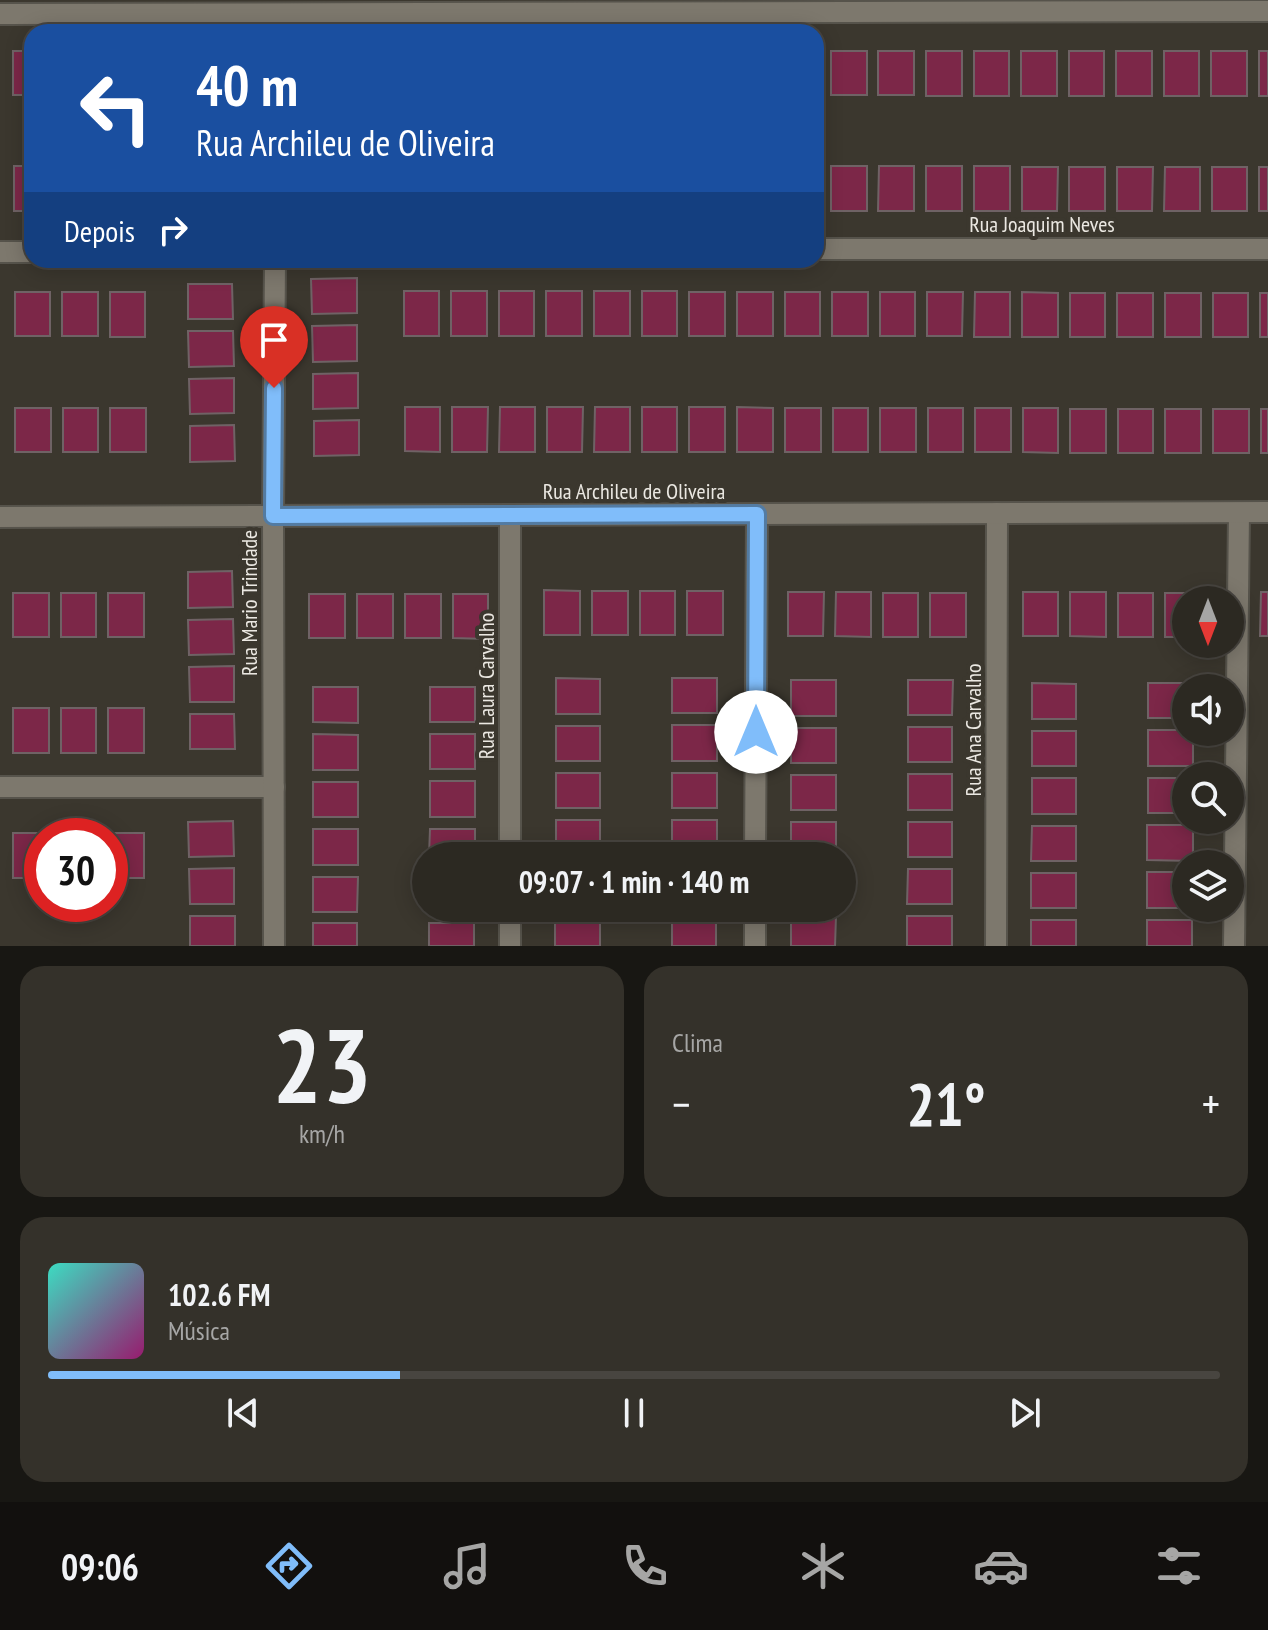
<!DOCTYPE html>
<html lang="pt">
<meta charset="utf-8">
<style>
:root{--surface:#2c2922;--page:#34312a;--text:#f1f3f6;--muted:#a6a6a5;--line:#484540;--accent:#80bdfa}
body{margin:0;font-family:"PT Sans Narrow",sans-serif;background:var(--page);color:var(--text);height:100vh;display:flex;flex-direction:column;font-size:30px;white-space:nowrap}
*{box-sizing:border-box;margin:0}
p{font-size:26px;color:var(--muted)}
.icon{flex:none;width:44px;height:44px;fill:none;stroke:currentColor;stroke-width:2;stroke-linecap:round;stroke-linejoin:round}
.map{position:relative;height:946px;overflow:hidden}
.side{display:flex;flex-direction:column;gap:20px;padding:20px;background:#181713;flex:1}
.side>*{flex:none}
.guide{position:absolute;left:24px;top:24px;width:800px;height:244px;border-radius:24px;box-shadow:0 4px 20px #0003,0 0 0 2px var(--line);background:#1a4fa0;color:#fff;overflow:hidden}
.needle{width:52px;rotate:180deg}
.buttons{position:absolute;left:1172px;top:586px;display:grid;gap:16px}
.buttons a{display:grid;place-items:center;width:72px;height:72px;border-radius:50%;background:var(--surface);box-shadow:0 4px 20px #0003,0 0 0 2px var(--line);font-size:40px}
.speed{position:absolute;left:24px;top:818px;display:flex;gap:16px;font-size:40px;font-weight:700;text-align:center}
.speed>*{display:grid;place-content:center;width:104px;height:104px;border-radius:50%;background:var(--surface);box-shadow:0 4px 20px #0003,0 0 0 2px var(--line);line-height:1}
.speed .limit{border:12px solid #d22;background:#fff;color:#111}
.pin{position:absolute;display:grid;place-items:center;width:68px;height:68px;color:#fff;margin:-82px -34px;border-radius:50% 50% 50% 0;rotate:-45deg;box-shadow:0 0 8px #0007}
.pin .icon{rotate:45deg}
.me{position:absolute;width:88px;margin:-44px;rotate:0deg;stroke-linejoin:round;filter:drop-shadow(0 0 6px #0008)}
.turn{display:flex;align-items:center;gap:28px;height:168px;padding:0 40px;font-size:36px}
.turn .icon{width:104px;height:104px;stroke-width:2.5}
.turn b{display:block;font-size:56px;line-height:68px}
.then{display:flex;align-items:center;height:76px;padding:0 40px;background:#0003;gap:16px;font-size:30px}
.big{font-size:60px;font-weight:600;line-height:1.1}
.side .widget{flex:1;display:flex;flex-direction:column;justify-content:center;gap:12px;min-width:0;padding:0 28px;border-radius:24px;background:var(--page)}
.side .dial{align-items:center;gap:0}
.dial b{font-size:104px;line-height:1}
.song{display:flex;align-items:center;gap:24px}
.cover{width:96px;height:96px;border-radius:12px;background:linear-gradient(135deg,hsl(170 70% 55%),hsl(320 70% 35%))}
.played{height:8px;border-radius:4px;background:linear-gradient(90deg,var(--accent) 30%,var(--line) 30%)}
.keys{display:flex;justify-content:space-around;direction:ltr}
.heat{display:flex;justify-content:space-between;align-items:center;font-size:44px;direction:ltr}
.side .tiles{flex:1;display:grid;gap:20px;grid-template-columns:1fr 1fr}
.widget:last-child{grid-column:span 2}
.trip{position:absolute;left:412px;top:842px;width:444px;height:80px;border-radius:40px;background:var(--surface);box-shadow:0 4px 20px #0003,0 0 0 2px var(--line);font-weight:600;line-height:80px;text-align:center}
.tab-bar{display:flex;height:128px;justify-content:space-around;align-items:center;background:#12100e;color:var(--muted)}
.tab-bar .icon{width:56px;height:56px}
.tab-bar .selected{color:var(--accent)}
.tab-bar b{font-size:36px;color:var(--text)}
.map>svg:first-child{display:block}
.building{fill:#7c2748;stroke:#6f6265;stroke-width:2}
.lines{fill:none;stroke-linecap:round;stroke-linejoin:round}
.minor-casing{stroke:#56534b;stroke-width:24}
.tertiary-casing{stroke:#56534b;stroke-width:24}
.minor{stroke:#7d786d;stroke-width:20}
.tertiary{stroke:#7d786d;stroke-width:20}
.route-casing{stroke:#537ba2;stroke-width:20}
.route{stroke:#80bdfa;stroke-width:14}
.labels{text-anchor:middle;dominant-baseline:central;stroke-width:8;stroke-linejoin:round;paint-order:stroke}
.street-label{font-size:22px;fill:#ebe8e2;stroke:#3b372e}
</style>
<div class="map">
<svg width="1268" height="946" viewBox="0 0 1268 946">
<rect width="100%" height="100%" fill="#3b372e"/>
<!-- building -->
<g class="building">
<rect x="13" y="51" width="19" height="44"/>
<rect x="831" y="51" width="36" height="44"/>
<rect x="878" y="51" width="36" height="44"/>
<rect x="926" y="51" width="36" height="45"/>
<rect x="974" y="51" width="35" height="45"/>
<rect x="1021" y="51" width="36" height="45"/>
<rect x="1069" y="51" width="35" height="45"/>
<rect x="1116" y="51" width="36" height="45"/>
<rect x="1164" y="51" width="35" height="45"/>
<rect x="1211" y="51" width="36" height="45"/>
<rect x="1259" y="51" width="9" height="45"/>
<rect x="14" y="166" width="18" height="45"/>
<rect x="831" y="166" width="36" height="45"/>
<path d="M879 166H914V211H878Z"/>
<rect x="926" y="166" width="36" height="45"/>
<rect x="974" y="166" width="36" height="45"/>
<path d="M1022 167H1058L1057 211H1022Z"/>
<rect x="1069" y="167" width="36" height="44"/>
<path d="M1117 167H1153L1152 211H1117Z"/>
<path d="M1165 167H1200V211H1164Z"/>
<rect x="1212" y="167" width="35" height="44"/>
<rect x="1259" y="167" width="9" height="44"/>
<path d="M357 278V313L312 314 311 279Z"/>
<path d="M188 284H232L233 319H188Z"/>
<rect x="404" y="291" width="35" height="45"/>
<rect x="451" y="291" width="36" height="45"/>
<rect x="499" y="291" width="35" height="45"/>
<rect x="546" y="291" width="36" height="45"/>
<rect x="594" y="291" width="36" height="45"/>
<rect x="642" y="291" width="35" height="45"/>
<rect x="15" y="292" width="35" height="44"/>
<rect x="62" y="292" width="36" height="44"/>
<rect x="110" y="292" width="35" height="45"/>
<rect x="689" y="292" width="36" height="44"/>
<rect x="737" y="292" width="36" height="44"/>
<rect x="785" y="292" width="35" height="44"/>
<rect x="832" y="292" width="36" height="44"/>
<rect x="880" y="292" width="35" height="44"/>
<path d="M927 292H963L962 336H927Z"/>
<path d="M975 292H1010V337H974Z"/>
<path d="M1022 292 1058 293V337H1022Z"/>
<rect x="1070" y="293" width="35" height="44"/>
<rect x="1117" y="293" width="36" height="44"/>
<rect x="1165" y="293" width="36" height="44"/>
<rect x="1213" y="293" width="35" height="44"/>
<rect x="1260" y="293" width="8" height="44"/>
<path d="M357 325V361L313 362 312 326Z"/>
<path d="M188 331H233L234 366 189 367Z"/>
<path d="M358 373V408L313 409V374Z"/>
<path d="M234 378V413L190 414 189 379Z"/>
<path d="M405 407H440V452L405 451Z"/>
<path d="M452 407H488L487 452H452Z"/>
<path d="M500 407H535V452H499Z"/>
<path d="M547 407H583L582 452H547Z"/>
<path d="M595 407H630V452H594Z"/>
<rect x="642" y="407" width="35" height="45"/>
<rect x="689" y="407" width="36" height="45"/>
<path d="M737 407 773 408V452H737Z"/>
<rect x="15" y="408" width="36" height="44"/>
<rect x="63" y="408" width="35" height="44"/>
<rect x="110" y="408" width="36" height="44"/>
<rect x="785" y="408" width="36" height="44"/>
<rect x="833" y="408" width="35" height="44"/>
<rect x="880" y="408" width="36" height="44"/>
<rect x="928" y="408" width="35" height="44"/>
<rect x="975" y="408" width="36" height="44"/>
<path d="M1023 408H1058V453L1023 452Z"/>
<rect x="1070" y="409" width="36" height="44"/>
<rect x="1118" y="409" width="35" height="44"/>
<rect x="1165" y="409" width="36" height="44"/>
<rect x="1213" y="409" width="36" height="44"/>
<rect x="1261" y="409" width="7" height="44"/>
<path d="M359 420V455L314 456V421Z"/>
<path d="M234 425 235 461 190 462V426Z"/>
<path d="M232 571 233 607 188 608V572Z"/>
<path d="M544 590 580 591V635H544Z"/>
<rect x="592" y="591" width="36" height="44"/>
<rect x="640" y="591" width="35" height="44"/>
<rect x="687" y="591" width="36" height="44"/>
<path d="M788 592H824L823 636H788Z"/>
<path d="M836 592H871V637L835 636Z"/>
<rect x="1023" y="592" width="35" height="44"/>
<path d="M1070 592H1106V637L1070 636Z"/>
<path d="M1261 592H1268V636H1260Z"/>
<rect x="13" y="593" width="36" height="44"/>
<rect x="61" y="593" width="35" height="44"/>
<rect x="108" y="593" width="36" height="44"/>
<rect x="883" y="593" width="35" height="44"/>
<rect x="930" y="593" width="36" height="44"/>
<rect x="1118" y="593" width="35" height="44"/>
<path d="M1165 593H1201V600H1186V637H1165Z"/>
<rect x="309" y="594" width="36" height="44"/>
<rect x="357" y="594" width="36" height="44"/>
<rect x="405" y="594" width="36" height="44"/>
<path d="M453 594H488V639L453 638Z"/>
<path d="M233 619 234 654 189 655 188 620Z"/>
<path d="M234 666V702H190L189 667Z"/>
<path d="M556 678 600 679V714H556Z"/>
<rect x="672" y="678" width="45" height="35"/>
<rect x="791" y="680" width="45" height="36"/>
<path d="M908 680H953L952 715H908Z"/>
<path d="M1032 683 1076 684V719H1032Z"/>
<path d="M1148 683H1193V688H1186V718H1148Z"/>
<path d="M313 687H358V723L313 722Z"/>
<rect x="430" y="687" width="45" height="35"/>
<rect x="13" y="708" width="36" height="45"/>
<rect x="61" y="708" width="35" height="45"/>
<rect x="108" y="708" width="36" height="45"/>
<path d="M190 714H234L235 749H190Z"/>
<rect x="672" y="725" width="45" height="36"/>
<rect x="556" y="726" width="44" height="35"/>
<rect x="908" y="727" width="44" height="35"/>
<rect x="791" y="728" width="45" height="35"/>
<path d="M1148 730H1186V732H1193V766H1148Z"/>
<rect x="1032" y="731" width="44" height="35"/>
<path d="M313 734 358 735V770H313Z"/>
<rect x="430" y="734" width="45" height="35"/>
<rect x="556" y="773" width="44" height="35"/>
<rect x="672" y="773" width="45" height="35"/>
<rect x="908" y="774" width="44" height="36"/>
<rect x="791" y="775" width="45" height="35"/>
<rect x="1032" y="778" width="44" height="36"/>
<rect x="1148" y="778" width="38" height="35"/>
<rect x="430" y="781" width="45" height="36"/>
<rect x="313" y="782" width="45" height="35"/>
<rect x="556" y="820" width="44" height="35"/>
<rect x="672" y="820" width="45" height="35"/>
<path d="M233 821 234 856 189 857 188 822Z"/>
<rect x="791" y="822" width="45" height="34"/>
<rect x="908" y="822" width="44" height="35"/>
<path d="M1147 825H1193V861L1147 860Z"/>
<path d="M1032 826H1076V861H1031Z"/>
<rect x="313" y="829" width="45" height="36"/>
<path d="M430 829H475V856H429Z"/>
<path d="M13 833H49V836H42V878H13Z"/>
<path d="M108 833H144V878H110V836H108Z"/>
<path d="M234 868V904H190L189 869Z"/>
<path d="M908 869H952V904H907Z"/>
<rect x="1147" y="872" width="39" height="36"/>
<rect x="1031" y="873" width="45" height="35"/>
<path d="M313 877H358L357 912H313Z"/>
<path d="M555 914 600 915V946H555Z"/>
<rect x="672" y="914" width="44" height="32"/>
<rect x="190" y="916" width="45" height="30"/>
<path d="M791 916H836L835 946H791Z"/>
<rect x="907" y="916" width="45" height="30"/>
<rect x="1031" y="920" width="45" height="26"/>
<rect x="1147" y="920" width="45" height="26"/>
<rect x="313" y="923" width="44" height="23"/>
<rect x="429" y="923" width="45" height="23"/>
</g>
<g class="lines">
<defs>
<g id="minor">
<path d="M0 14 1268 11"/>
<path d="M816 249H1268"/>
<path d="M0 252H32"/>
<path d="M0 787H274"/>
<path d="M510 856V515"/>
<path d="M755 856 757 514"/>
<path d="M274 946 273 516 275 260"/>
<path d="M510 946V908"/>
<path d="M755 946V908"/>
<path d="M996 946 997 513"/>
<path d="M1234 946 1239 513"/>
</g>
<path id="tertiary" d="M0 517 1268 512"/>
</defs>
<!-- minor casing -->
<use href="#minor" class="minor-casing"/>
<!-- tertiary casing -->
<use href="#tertiary" class="tertiary-casing"/>
<!-- minor -->
<use href="#minor" class="minor"/>
<!-- tertiary -->
<use href="#tertiary" class="tertiary"/>
</g>
<g class="lines">
<defs>
<path id="route" d="M274 388 273 516 757 514 756 732"/>
</defs>
<!-- route casing -->
<use href="#route" class="route-casing"/>
<!-- route -->
<use href="#route" class="route"/>
</g>
<g class="labels">
<!-- street labels -->
<g class="street-label">
<text x="1042" y="224">Rua Joaquim Neves</text>
<text x="634" y="491">Rua Archileu de Oliveira</text>
<text transform="translate(249 603) rotate(-90)">Rua Mario Trindade</text>
<text transform="translate(486 686) rotate(-90)">Rua Laura Carvalho</text>
<text transform="translate(973 730) rotate(-90)">Rua Ana Carvalho</text>
</g>
</g>
</svg>
<div class="buttons">
<a><svg class="needle" viewBox="-14 -14 28 28"><path d="M0-13l5 13h-10z" fill="#e53935"/><path d="M0 13l5-13h-10z" fill="#a6a6a5"/></svg></a>
<a><svg class="icon" aria-label="sound" viewBox="0 0 24 24"><path d="M4 9h4l5-4v14l-5-4H4zM17 9q2 3 0 6"/></svg></a>
<a><svg class="icon" aria-label="search" viewBox="0 0 24 24"><circle cx="10" cy="10" r="6"/><path d="M15 15l6 6"/></svg></a>
<a><svg class="icon" aria-label="layers" viewBox="0 0 24 24"><path d="M12 4l9 5-9 5-9-5zM3 14l9 5 9-5"/></svg></a>
</div>
<div class="speed"><div class="limit">30</div></div>
<div class="pin" style="left:274px;top:388px;background:#d93025"><svg class="icon" aria-label="arrive" viewBox="0 0 24 24"><path d="M6 21V4h12l-3 4 3 4H6"/></svg></div>
<svg class="me" style="left:756px;top:732px" viewBox="-20 -20 40 40"><circle r="19" fill="#fff"/><path d="M0-13L10 11 0 6-10 11z" fill="#80bdfa"/></svg>
<div class="trip">09:07 · 1 min · 140 m</div>
<div class="guide">
<div class="turn"><svg class="icon" aria-label="left" viewBox="0 0 24 24"><path d="M17 20v-9H6M10 6l-5 5 5 5"/></svg><div><b>40 m</b>Rua Archileu de Oliveira</div></div>
<div class="then">Depois<svg class="icon" aria-label="right" viewBox="0 0 24 24"><path d="M7 20v-9h11M14 6l5 5-5 5"/></svg></div>
</div>
</div>
<section class="side">
<div class="tiles">
<div class="widget dial"><b>23</b><p>km/h</p></div>
<div class="widget"><p>Clima</p>
<div class="heat"><a>−</a><b class="big">21°</b><a>+</a></div>
</div>
<div class="widget">
<div class="song"><i class="cover"></i><div><b>102.6 FM</b><p>Música</p></div></div>
<div class="played"></div>
<div class="keys"><svg class="icon" aria-label="previous" viewBox="0 0 24 24"><path d="M18 5L8 12l10 7zM5 5v14"/></svg><svg class="icon" aria-label="pause" viewBox="0 0 24 24"><path d="M8 5v14M16 5v14"/></svg><svg class="icon" aria-label="next" viewBox="0 0 24 24"><path d="M6 5l10 7-10 7zM19 5v14"/></svg></div>
</div>
</div>
</section>
<nav class="tab-bar">
<b>09:06</b>
<svg class="icon selected" aria-label="directions" viewBox="0 0 24 24"><path d="M12 3l9 9-9 9-9-9zM9 14v-3h6M13 9l2 2-2 2"/></svg>
<svg class="icon" aria-label="music" viewBox="0 0 24 24"><path d="M9 18V5l10-2v13"/><circle cx="6" cy="18" r="3"/><circle cx="16" cy="16" r="3"/></svg>
<svg class="icon" aria-label="phone" viewBox="0 0 24 24"><path d="M5 4h4l2 5-3 2q2 4 5 5l2-3 5 2v4C11 20 4 13 5 4z"/></svg>
<svg class="icon" aria-label="climate" viewBox="0 0 24 24"><path d="M12 3v18M4 7l16 10M4 17L20 7"/></svg>
<svg class="icon" aria-label="car" viewBox="0 0 24 24"><path d="M5 17H2v-5l4-1 3-4h7l3 4 3 1v5h-3M9 17h6M6 11h13"/><circle cx="7" cy="17" r="2"/><circle cx="17" cy="17" r="2"/></svg>
<svg class="icon" aria-label="filters" viewBox="0 0 24 24"><path d="M4 7h16M4 17h16"/><circle cx="9" cy="7" r="2"/><circle cx="15" cy="17" r="2"/></svg>
</nav>
